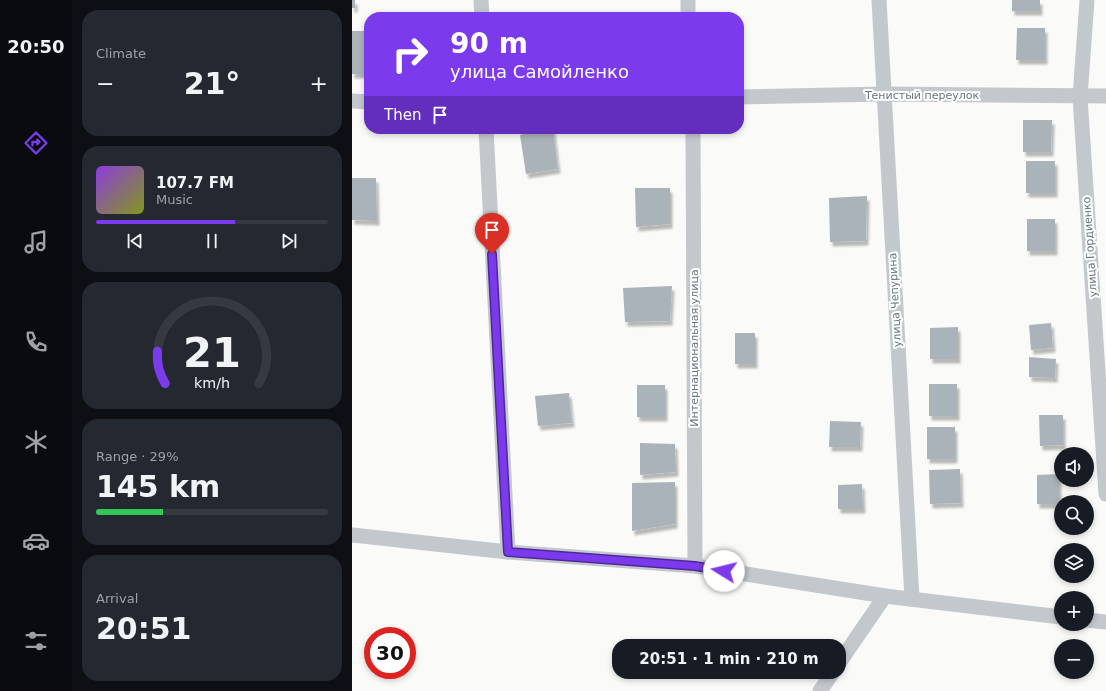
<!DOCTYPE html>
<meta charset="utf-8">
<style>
:root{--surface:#171b24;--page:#242831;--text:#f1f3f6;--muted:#9ea1a6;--line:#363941;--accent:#7c3aed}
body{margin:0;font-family:"DejaVu Sans",sans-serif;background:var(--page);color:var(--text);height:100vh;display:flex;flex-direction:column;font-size:15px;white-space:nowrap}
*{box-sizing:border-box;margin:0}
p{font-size:13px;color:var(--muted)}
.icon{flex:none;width:22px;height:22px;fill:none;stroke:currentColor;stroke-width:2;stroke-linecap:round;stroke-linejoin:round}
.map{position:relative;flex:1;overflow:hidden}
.drawer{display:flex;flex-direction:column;gap:10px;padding:10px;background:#0d0f14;width:280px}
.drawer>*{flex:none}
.hud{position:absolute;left:12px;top:12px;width:380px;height:122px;border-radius:16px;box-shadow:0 2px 6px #0003;background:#7c3aed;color:#fff;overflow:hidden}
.buttons{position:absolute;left:702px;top:447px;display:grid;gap:8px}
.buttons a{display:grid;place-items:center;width:40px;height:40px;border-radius:50%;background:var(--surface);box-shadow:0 2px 6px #0003;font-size:20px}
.speed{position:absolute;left:12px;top:627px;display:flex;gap:8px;font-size:20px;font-weight:700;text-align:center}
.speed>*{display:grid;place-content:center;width:52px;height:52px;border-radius:50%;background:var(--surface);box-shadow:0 2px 6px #0003;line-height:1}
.speed .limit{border:6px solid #d22;background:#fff;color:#111}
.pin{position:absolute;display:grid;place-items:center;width:34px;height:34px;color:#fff;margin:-41px -17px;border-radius:50% 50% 50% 0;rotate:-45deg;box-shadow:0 0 4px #0007}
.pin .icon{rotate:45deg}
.me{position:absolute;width:44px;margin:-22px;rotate:279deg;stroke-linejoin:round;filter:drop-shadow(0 0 3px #0008)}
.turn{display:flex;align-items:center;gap:14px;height:84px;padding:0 20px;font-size:18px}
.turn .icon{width:52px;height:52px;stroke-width:2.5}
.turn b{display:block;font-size:28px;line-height:34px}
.then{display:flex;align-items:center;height:38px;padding:0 20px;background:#0003;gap:8px;font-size:15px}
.big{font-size:30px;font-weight:800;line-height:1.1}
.drawer .widget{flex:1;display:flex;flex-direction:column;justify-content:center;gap:6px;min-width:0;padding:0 14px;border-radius:16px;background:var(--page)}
.drawer .dial{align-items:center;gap:0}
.dial svg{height:104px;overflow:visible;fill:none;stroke:var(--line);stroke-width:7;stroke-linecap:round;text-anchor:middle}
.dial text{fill:var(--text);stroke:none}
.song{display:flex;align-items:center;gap:12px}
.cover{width:48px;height:48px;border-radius:6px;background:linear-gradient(135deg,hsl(270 70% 55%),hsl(70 70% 35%))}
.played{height:4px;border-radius:2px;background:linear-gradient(90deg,var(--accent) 60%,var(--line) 60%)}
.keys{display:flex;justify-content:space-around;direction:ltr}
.heat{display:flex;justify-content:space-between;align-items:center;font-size:22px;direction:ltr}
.charge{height:6px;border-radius:3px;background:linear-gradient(90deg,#34c759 29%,var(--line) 0)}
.trip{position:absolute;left:260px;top:639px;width:234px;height:40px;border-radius:16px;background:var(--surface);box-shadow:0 2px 6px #0003;font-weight:800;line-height:40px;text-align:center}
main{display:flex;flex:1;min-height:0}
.dock{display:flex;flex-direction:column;width:72px;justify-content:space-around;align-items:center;background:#090b0e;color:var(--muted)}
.dock .icon{width:28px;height:28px}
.dock .active{color:var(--accent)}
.dock b{font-size:18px;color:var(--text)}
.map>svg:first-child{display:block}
.building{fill:#aab3b9;filter:url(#shadow)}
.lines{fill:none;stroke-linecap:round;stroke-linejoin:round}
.street{stroke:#c3c8cc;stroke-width:15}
.route-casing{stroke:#51269a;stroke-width:10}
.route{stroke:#7c3aed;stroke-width:7}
.labels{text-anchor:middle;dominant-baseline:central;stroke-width:4;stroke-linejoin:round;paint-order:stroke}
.street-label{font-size:11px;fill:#657683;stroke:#fff}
</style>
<main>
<nav class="dock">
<b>20:50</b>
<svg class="icon active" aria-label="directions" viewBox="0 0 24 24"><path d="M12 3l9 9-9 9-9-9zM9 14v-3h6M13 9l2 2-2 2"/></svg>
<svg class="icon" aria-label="music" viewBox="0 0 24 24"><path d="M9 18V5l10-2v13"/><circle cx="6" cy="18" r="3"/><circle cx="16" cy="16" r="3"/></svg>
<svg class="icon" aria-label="phone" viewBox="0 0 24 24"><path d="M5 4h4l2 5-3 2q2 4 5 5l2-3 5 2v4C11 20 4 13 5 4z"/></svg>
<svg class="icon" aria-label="climate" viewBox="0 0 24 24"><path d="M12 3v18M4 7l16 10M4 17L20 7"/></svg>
<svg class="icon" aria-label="car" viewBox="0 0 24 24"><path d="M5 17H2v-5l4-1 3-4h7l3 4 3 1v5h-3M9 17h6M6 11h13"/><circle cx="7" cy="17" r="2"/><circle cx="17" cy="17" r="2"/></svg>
<svg class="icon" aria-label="filters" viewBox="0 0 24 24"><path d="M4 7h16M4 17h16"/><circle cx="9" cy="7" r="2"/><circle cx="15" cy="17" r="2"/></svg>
</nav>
<section class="drawer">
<div class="widget"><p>Climate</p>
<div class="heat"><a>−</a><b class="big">21°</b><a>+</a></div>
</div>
<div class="widget">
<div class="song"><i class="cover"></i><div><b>107.7 FM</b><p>Music</p></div></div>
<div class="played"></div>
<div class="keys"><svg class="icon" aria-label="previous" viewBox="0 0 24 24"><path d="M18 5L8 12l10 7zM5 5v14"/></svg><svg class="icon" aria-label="pause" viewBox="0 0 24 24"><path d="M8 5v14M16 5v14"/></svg><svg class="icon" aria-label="next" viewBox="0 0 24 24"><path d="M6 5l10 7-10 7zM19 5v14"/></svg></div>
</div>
<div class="widget dial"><svg viewBox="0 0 100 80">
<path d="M14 69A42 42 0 1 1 86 69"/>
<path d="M14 69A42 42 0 0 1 8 44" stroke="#7c3aed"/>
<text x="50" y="56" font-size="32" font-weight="700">21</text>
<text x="50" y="72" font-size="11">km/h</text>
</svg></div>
<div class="widget"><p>Range · 29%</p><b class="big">145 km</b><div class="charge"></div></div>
<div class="widget"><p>Arrival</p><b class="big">20:51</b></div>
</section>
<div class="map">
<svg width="754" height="691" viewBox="0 0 754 691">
<defs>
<filter id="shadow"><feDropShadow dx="2.5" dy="4.5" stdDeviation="1" flood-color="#0004"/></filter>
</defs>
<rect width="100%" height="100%" fill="#fafaf8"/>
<!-- building -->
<g class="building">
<rect x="0" y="0" width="3" height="8"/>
<rect x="660" y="0" width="28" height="11"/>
<path d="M665 28H693V60H664Z"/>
<path d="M0 31H15L16 74H0Z"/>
<path d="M671 120H700L699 152H671Z"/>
<path d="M186 129H201L206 169 174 174 168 135Z"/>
<rect x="674" y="161" width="29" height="32"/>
<path d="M0 178H24L25 221 0 220Z"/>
<path d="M283 188H318V224L284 227Z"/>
<path d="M515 196 514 241 478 242 477 198Z"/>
<rect x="675" y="219" width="28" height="32"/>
<path d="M320 286 318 321 273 322 271 288Z"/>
<path d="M699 323 701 348 679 350 677 325Z"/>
<path d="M606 327V359H578V328Z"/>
<rect x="383" y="333" width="20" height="31"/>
<path d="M677 357 704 359 703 378 677 377Z"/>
<rect x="577" y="384" width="28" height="32"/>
<rect x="285" y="385" width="28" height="32"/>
<path d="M217 393 220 423 186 426 183 396Z"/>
<path d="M687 415H711V445L688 446Z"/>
<path d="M478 421 509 422 508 447H477Z"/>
<rect x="575" y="427" width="28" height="32"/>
<path d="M288 443 323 444 324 472 288 475Z"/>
<path d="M608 469 609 503 578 504 577 470Z"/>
<path d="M707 474V504H685V475Z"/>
<path d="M323 482V524L280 531V483Z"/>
<path d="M510 484 511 509H486V485Z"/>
</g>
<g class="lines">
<!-- street -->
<g class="street">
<path d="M129 0 130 17"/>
<path d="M336 0V17"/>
<path d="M527 0 560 599"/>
<path d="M735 0 728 97 754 494"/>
<path d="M387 97 532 94 754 96"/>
<path d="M0 101 17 102"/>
<path d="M134 129 156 552"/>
<path d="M341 129 343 566"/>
<path d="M0 535 156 552 343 566 533 596 709 617"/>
<path d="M735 620 754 622"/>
<path d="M487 663 533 596"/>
<path d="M468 691 481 672"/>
</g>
</g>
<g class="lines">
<defs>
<path id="route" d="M140 254 156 552 343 566 372 571"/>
</defs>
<!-- route casing -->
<use href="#route" class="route-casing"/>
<!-- route -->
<use href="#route" class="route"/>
</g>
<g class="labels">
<!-- street labels -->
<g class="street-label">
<text x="570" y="95">Тенистый переулок</text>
<text transform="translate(738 247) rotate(-94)">улица Гордиенко</text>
<text transform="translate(543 300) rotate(-93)">улица Чепурина</text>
<text transform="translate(342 348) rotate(-90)">Интернациональная улица</text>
</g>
</g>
</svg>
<div class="buttons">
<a><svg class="icon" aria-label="sound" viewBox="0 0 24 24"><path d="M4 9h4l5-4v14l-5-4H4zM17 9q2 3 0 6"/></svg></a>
<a><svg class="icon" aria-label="search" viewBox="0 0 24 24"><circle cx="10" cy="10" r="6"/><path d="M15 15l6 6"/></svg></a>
<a><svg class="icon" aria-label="layers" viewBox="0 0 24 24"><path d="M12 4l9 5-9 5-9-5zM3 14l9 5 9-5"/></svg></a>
<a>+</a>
<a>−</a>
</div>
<div class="speed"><div class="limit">30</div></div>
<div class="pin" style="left:140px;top:254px;background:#d93025"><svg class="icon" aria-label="arrive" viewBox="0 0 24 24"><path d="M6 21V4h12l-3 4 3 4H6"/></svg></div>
<svg class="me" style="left:372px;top:571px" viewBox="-20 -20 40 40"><circle r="19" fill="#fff"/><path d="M0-13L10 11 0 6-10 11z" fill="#7c3aed"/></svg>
<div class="trip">20:51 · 1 min · 210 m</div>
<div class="hud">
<div class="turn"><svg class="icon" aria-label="right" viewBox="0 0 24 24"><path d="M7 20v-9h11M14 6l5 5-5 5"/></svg><div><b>90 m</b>улица Самойленко</div></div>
<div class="then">Then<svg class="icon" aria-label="arrive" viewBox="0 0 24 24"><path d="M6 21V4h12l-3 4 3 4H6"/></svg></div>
</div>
</div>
</main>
